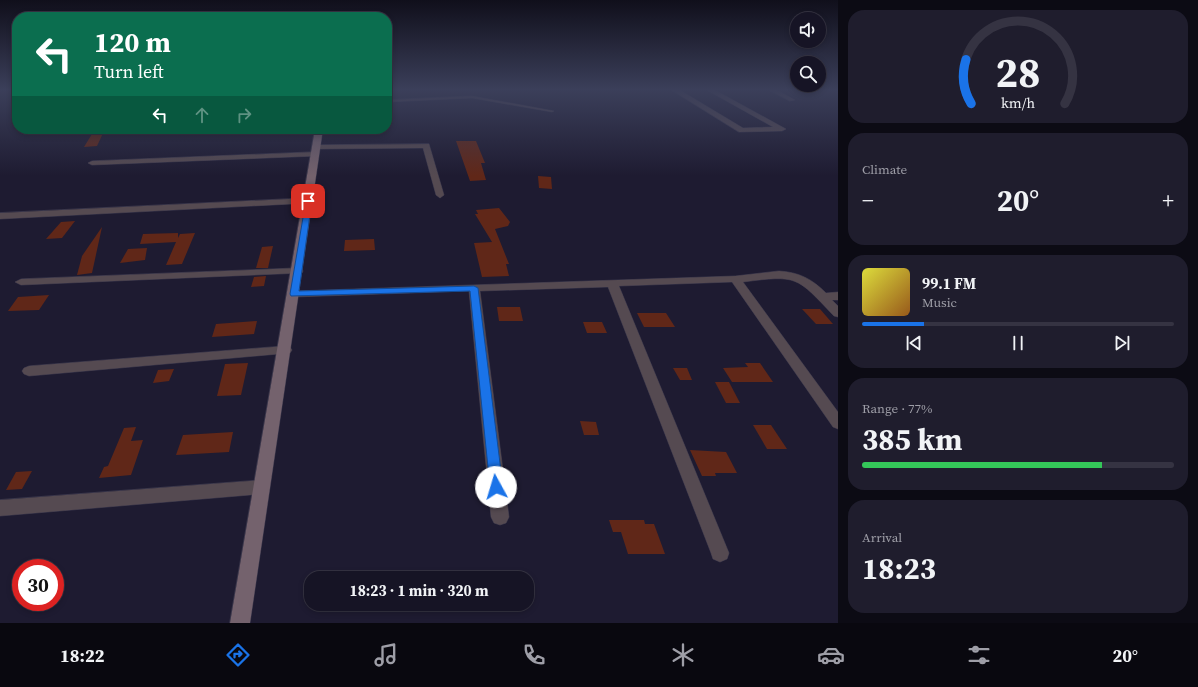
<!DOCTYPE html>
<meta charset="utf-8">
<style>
:root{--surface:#161425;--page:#1f1d2d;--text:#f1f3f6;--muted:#9e9ea7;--line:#353342;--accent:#1a73e8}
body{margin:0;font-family:"Source Serif 4",serif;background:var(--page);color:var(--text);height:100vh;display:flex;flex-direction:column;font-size:15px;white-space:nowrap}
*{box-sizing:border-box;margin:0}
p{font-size:13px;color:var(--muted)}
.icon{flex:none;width:22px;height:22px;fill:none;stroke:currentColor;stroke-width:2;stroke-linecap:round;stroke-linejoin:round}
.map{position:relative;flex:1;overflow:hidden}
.details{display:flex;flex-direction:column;gap:10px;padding:10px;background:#0c0b14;width:360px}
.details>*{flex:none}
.banner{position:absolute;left:12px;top:12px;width:380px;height:122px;border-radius:16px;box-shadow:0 2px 6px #0003,0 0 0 1px var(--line);background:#0b6e4f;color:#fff;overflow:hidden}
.controls{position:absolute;left:790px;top:12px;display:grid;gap:8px}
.controls a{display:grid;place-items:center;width:36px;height:36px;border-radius:50%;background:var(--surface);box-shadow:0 2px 6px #0003,0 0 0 1px var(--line);font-size:20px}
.speed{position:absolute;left:12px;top:559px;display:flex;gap:8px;font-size:20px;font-weight:700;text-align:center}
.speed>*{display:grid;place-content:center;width:52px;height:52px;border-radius:50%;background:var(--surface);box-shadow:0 2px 6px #0003,0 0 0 1px var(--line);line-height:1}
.speed .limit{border:6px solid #d22;background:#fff;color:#111}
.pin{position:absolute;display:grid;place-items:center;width:34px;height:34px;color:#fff;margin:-17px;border-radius:8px;box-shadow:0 2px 6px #0006}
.me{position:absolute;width:44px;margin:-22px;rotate:354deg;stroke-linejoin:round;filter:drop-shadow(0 0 3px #0008)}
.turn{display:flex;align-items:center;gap:14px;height:84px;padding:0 16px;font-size:18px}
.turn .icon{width:52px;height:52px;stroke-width:2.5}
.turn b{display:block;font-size:28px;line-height:34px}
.lanes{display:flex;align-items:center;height:38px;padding:0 16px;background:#0003;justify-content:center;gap:20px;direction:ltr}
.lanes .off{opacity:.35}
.big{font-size:30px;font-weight:700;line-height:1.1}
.details .card{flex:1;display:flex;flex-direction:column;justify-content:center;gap:6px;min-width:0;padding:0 14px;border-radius:16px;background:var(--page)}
.details .dial{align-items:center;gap:0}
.dial svg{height:104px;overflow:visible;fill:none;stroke:var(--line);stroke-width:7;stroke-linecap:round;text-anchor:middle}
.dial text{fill:var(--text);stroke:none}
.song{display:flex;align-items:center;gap:12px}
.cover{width:48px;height:48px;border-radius:6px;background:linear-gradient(135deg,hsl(60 70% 55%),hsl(30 70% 35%))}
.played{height:4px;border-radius:2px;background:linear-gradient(90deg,var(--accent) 20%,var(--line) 20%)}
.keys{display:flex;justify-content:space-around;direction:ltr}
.heat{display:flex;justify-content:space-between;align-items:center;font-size:22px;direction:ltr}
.charge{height:6px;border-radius:3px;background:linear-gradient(90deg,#34c759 77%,var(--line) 0)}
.trip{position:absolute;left:304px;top:571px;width:230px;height:40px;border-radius:16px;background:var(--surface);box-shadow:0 2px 6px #0003,0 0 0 1px var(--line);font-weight:700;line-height:40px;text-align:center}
.tabs{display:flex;height:64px;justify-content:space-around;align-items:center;background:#09080f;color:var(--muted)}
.tabs .icon{width:28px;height:28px}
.tabs .current{color:var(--accent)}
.tabs b{font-size:18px;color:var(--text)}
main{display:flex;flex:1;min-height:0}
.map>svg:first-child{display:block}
.building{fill:#602718}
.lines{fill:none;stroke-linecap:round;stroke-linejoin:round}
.service-casing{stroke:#38354a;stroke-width:1}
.minor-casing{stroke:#38354a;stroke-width:1}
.secondary-casing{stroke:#38354a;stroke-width:1}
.service{fill:#554a51;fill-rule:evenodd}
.minor{fill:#554a51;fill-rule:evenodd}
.secondary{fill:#74626d;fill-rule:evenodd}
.route{fill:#1a73e8;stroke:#114b97}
</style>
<main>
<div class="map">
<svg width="838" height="623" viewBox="0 0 838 623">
<rect width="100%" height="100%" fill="#1e1b31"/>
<!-- building -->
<g class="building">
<path d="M95 129H105L97 146 84 147Z"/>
<path d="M456 141H476L485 163H481L486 180 470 181Z"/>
<path d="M538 176 551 177 552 189 539 188Z"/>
<path d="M499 208 510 222 508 226 495 229 509 264H506L509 276 482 277 474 243 492 242 475 214H478L476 210Z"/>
<path d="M75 221 62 238 46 239 61 222Z"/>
<path d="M102 227 92 273 77 275 82 256Z"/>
<path d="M178 233V238L180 234 195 233 182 264 166 265 176 242 140 244 143 234Z"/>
<path d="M374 239 375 250 344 251 345 240Z"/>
<path d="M273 246 268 268H256L262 247Z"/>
<path d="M147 248 145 260 120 263 128 249Z"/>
<path d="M266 276 264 286 251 287 254 277Z"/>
<path d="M49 295 39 310 8 311 18 297Z"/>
<path d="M497 307H520L523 321H499Z"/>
<path d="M802 309H820L833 324H816Z"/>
<path d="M637 313H666L675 327H644Z"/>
<path d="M257 321 254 334 212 337 216 324Z"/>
<path d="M583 322H602L607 333H587Z"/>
<path d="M248 363 241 395 217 396 225 364Z"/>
<path d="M745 363H760L773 382H732L723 368 748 367Z"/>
<path d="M673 368H687L692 380H680Z"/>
<path d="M174 369 169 381 153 383 158 370Z"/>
<path d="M715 382H729L740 403H726Z"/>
<path d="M580 421 596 422 599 435H584Z"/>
<path d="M753 425H771L787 449H767Z"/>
<path d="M136 427 131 441 143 440 131 475 99 478 104 467 108 466 124 428Z"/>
<path d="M233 432 229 452 176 455 183 435Z"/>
<path d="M690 450 726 452 737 473H715L716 476H702Z"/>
<path d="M32 471 22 489 6 490 16 472Z"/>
<path d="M609 520H644L645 524H654L665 554H628L621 532H613Z"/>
</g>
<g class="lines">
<defs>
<path id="service" d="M472 96 554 111 552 112 472 98 387 102V100Z"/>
<g id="minor">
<path d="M670 89H678L743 128 773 127 705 89H713L786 129 782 131 739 132Z"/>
<path d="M767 89H775L795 100 790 101Z"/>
<path d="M429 144 444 195 440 198 436 195 423 148 317 149 313 147 317 145Z"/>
<path d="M314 152 318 154 317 156 92 165 88 163 92 161Z"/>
<path d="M308 198 313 201 311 203 0 219V213Z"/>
<path d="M298 268 302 269 303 271 302 273 21 285 15 282 21 279Z"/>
<path d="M779 271C799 272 812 279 826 293L838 292V300H832L838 306V317L834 316C796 276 798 275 743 282L838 412V429L833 427 732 282 619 286 729 553 727 559 720 562 713 559 711 553 608 287 480 291 509 517 506 523 500 525 494 523 491 517 469 291 294 297 288 294 294 291 735 276Z"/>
<path d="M285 346 290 347 292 350 290 353 29 376 24 374 22 371 24 368 29 366Z"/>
<path d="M262 480 268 482 270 487 268 492 262 494 0 516V500Z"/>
</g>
<path id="secondary" d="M315 129H323L250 623H230Z"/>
</defs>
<!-- service casing -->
<use href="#service" class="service-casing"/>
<!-- minor casing -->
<use href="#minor" class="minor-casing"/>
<!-- secondary casing -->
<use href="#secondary" class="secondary-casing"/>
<!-- service -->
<use href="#service" class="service"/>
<!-- minor -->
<use href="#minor" class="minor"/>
<!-- secondary -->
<use href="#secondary" class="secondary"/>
</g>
<!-- sky -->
<linearGradient id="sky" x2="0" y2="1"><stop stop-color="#100f1b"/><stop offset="0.51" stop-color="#3b3f5a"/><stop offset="1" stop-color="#3b3f5a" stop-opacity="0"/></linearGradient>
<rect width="838" height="176" fill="url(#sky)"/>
<!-- route -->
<path class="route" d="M306 200 312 201 299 291 474 286 478 288 503 487 501 491 496 492 492 491 490 487 470 291 291 296 290 294Z"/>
</svg>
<div class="controls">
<a><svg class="icon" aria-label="sound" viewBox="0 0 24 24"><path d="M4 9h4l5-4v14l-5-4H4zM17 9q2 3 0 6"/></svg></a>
<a><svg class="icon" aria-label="search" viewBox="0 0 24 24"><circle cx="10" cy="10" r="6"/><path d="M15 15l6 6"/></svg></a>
</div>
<div class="speed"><div class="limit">30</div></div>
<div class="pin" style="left:308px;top:201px;background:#d93025"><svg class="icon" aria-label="arrive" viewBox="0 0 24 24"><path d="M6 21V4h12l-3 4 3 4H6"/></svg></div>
<svg class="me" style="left:496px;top:487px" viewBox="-20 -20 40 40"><circle r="19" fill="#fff"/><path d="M0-13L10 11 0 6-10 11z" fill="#1a73e8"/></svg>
<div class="trip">18:23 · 1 min · 320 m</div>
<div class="banner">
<div class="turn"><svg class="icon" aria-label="left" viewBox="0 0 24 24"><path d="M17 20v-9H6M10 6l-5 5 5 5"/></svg><div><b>120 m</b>Turn left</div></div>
<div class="lanes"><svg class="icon" aria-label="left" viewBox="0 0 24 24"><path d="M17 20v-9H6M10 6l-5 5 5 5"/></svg><svg class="icon off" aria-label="ahead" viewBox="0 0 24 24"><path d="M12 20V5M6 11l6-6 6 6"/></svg><svg class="icon off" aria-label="right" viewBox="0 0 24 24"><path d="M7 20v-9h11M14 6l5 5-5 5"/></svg></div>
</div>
</div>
<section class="details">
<div class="card dial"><svg viewBox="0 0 100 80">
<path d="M14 69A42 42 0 1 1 86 69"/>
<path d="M14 69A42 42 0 0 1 10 35" stroke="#1a73e8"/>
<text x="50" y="56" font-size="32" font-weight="700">28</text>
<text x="50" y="72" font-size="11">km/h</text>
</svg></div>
<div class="card"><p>Climate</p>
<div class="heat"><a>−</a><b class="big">20°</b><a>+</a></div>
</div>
<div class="card">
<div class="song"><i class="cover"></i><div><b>99.1 FM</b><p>Music</p></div></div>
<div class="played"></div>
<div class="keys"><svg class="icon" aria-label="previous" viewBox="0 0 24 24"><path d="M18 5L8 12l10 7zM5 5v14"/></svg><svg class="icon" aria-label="pause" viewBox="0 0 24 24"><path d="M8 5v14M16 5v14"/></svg><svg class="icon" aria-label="next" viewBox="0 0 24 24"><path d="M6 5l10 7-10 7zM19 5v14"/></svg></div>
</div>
<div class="card"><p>Range · 77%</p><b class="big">385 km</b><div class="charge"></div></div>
<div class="card"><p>Arrival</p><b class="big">18:23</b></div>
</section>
</main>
<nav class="tabs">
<b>18:22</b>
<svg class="icon current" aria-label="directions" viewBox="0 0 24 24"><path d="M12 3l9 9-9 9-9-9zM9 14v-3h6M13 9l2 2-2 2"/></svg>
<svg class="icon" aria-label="music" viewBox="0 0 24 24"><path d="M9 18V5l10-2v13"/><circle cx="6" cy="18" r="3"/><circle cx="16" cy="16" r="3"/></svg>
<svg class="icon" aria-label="phone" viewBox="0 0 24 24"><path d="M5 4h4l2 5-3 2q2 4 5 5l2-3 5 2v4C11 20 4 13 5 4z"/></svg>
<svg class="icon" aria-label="climate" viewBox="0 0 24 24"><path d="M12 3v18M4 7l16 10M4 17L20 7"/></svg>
<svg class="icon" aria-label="car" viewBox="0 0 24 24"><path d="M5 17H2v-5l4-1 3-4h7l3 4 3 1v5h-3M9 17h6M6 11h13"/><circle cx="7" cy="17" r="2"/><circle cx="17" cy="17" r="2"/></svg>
<svg class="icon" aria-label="filters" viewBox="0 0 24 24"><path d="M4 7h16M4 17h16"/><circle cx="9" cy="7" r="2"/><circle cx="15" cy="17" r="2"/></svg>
<b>20°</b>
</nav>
